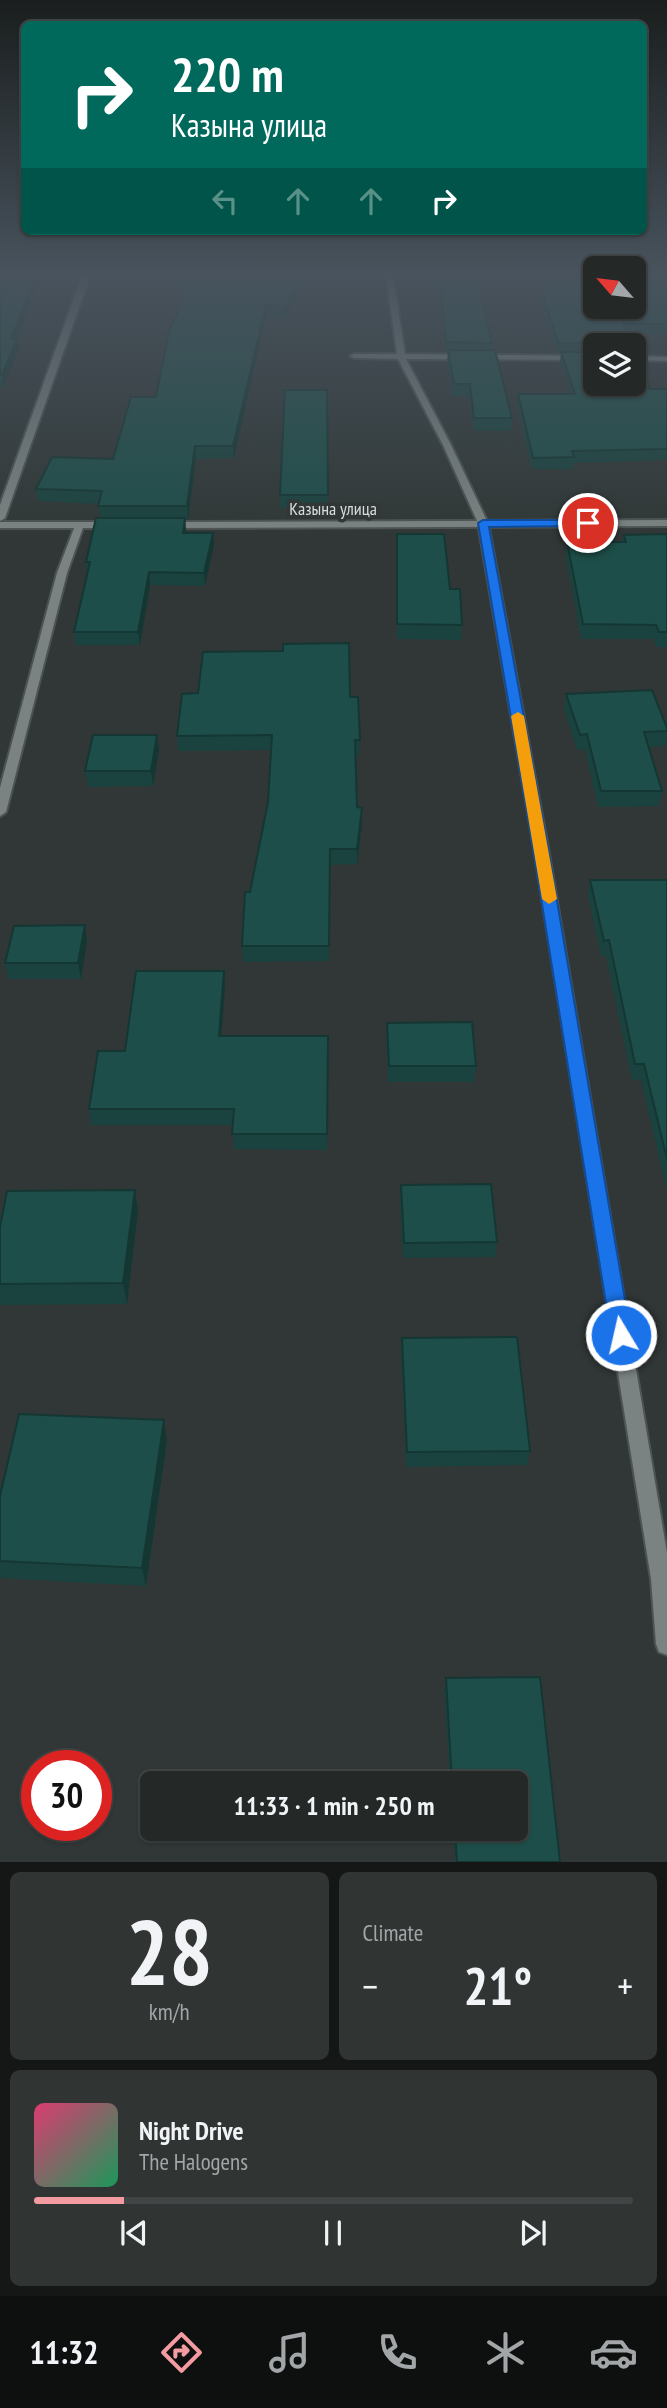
<!DOCTYPE html>
<meta charset="utf-8">
<style>
:root{--surface:#242928;--page:#303534;--text:#f1f3f6;--muted:#a3a6a8;--line:#414545;--accent:#f49aa1}
body{margin:0;font-family:"PT Sans Narrow",sans-serif;background:var(--page);color:var(--text);height:100vh;display:flex;flex-direction:column;font-size:26px;white-space:nowrap}
*{box-sizing:border-box;margin:0}
p{font-size:23px;color:var(--muted)}
.icon{flex:none;width:38px;height:38px;fill:none;stroke:currentColor;stroke-width:2;stroke-linecap:round;stroke-linejoin:round}
.map{position:relative;height:1862px;overflow:hidden}
.side{display:flex;flex-direction:column;gap:10px;padding:10px;background:#141716;flex:1}
.side>*{flex:none}
.top-card{position:absolute;left:21px;top:21px;width:626px;height:214px;border-radius:10px;box-shadow:0 2px 5px #0004,0 0 0 2px var(--line);background:#00695c;color:#fff;overflow:hidden}
.needle{width:46px;rotate:298deg}
.tools{position:absolute;left:583px;top:256px;display:grid;gap:14px}
.tools a{display:grid;place-items:center;width:63px;height:63px;border-radius:10px;background:var(--surface);box-shadow:0 2px 5px #0004,0 0 0 2px var(--line);font-size:35px}
.speed{position:absolute;left:21px;top:1750px;display:flex;gap:14px;font-size:35px;font-weight:700;text-align:center}
.speed>*{display:grid;place-content:center;width:91px;height:91px;border-radius:50%;background:var(--surface);box-shadow:0 2px 5px #0004,0 0 0 2px var(--line);line-height:1}
.speed .limit{border:10px solid #d22;background:#fff;color:#111}
.pin{position:absolute;display:grid;place-items:center;width:60px;height:60px;color:#fff;margin:-30px;border:4px solid #fff;border-radius:50%;box-shadow:0 2px 7px #0007}
.me{position:absolute;width:77px;margin:-38px;rotate:351deg;stroke-linejoin:round;filter:drop-shadow(0 0 5px #0008)}
.turn{display:flex;align-items:center;gap:24px;height:147px;padding:0 35px;font-size:32px}
.turn .icon{width:91px;height:91px;stroke-width:2.5}
.turn b{display:block;font-size:49px;line-height:60px}
.lanes{display:flex;align-items:center;height:66px;padding:0 35px;background:#0003;justify-content:center;gap:35px;direction:ltr}
.lanes .off{opacity:.35}
.big{font-size:52px;font-weight:600;line-height:1.1}
.side .tile{flex:1;display:flex;flex-direction:column;justify-content:center;gap:10px;min-width:0;padding:0 24px;border-radius:10px;background:var(--page)}
.side .dial{align-items:center;gap:0}
.dial b{font-size:91px;line-height:1}
.song{display:flex;align-items:center;gap:21px}
.cover{width:84px;height:84px;border-radius:10px;background:linear-gradient(135deg,hsl(340 70% 55%),hsl(150 70% 35%))}
.played{height:7px;border-radius:4px;background:linear-gradient(90deg,var(--accent) 15%,var(--line) 15%)}
.keys{display:flex;justify-content:space-around;direction:ltr}
.heat{display:flex;justify-content:space-between;align-items:center;font-size:38px;direction:ltr}
.side .tiles{flex:1;display:grid;gap:10px;grid-template-columns:1fr 1fr}
.tile:last-child{grid-column:span 2}
.trip{position:absolute;left:140px;top:1771px;width:388px;height:70px;border-radius:10px;background:var(--surface);box-shadow:0 2px 5px #0004,0 0 0 2px var(--line);font-weight:600;line-height:70px;text-align:center}
.tabs{display:flex;height:112px;justify-content:space-around;align-items:center;background:#0e1010;color:var(--muted)}
.tabs .icon{width:49px;height:49px}
.tabs .current{color:var(--accent)}
.tabs b{font-size:32px;color:var(--text)}
.map>svg:first-child{display:block}
.lines{fill:none;stroke-linecap:round;stroke-linejoin:round}
.minor-casing{stroke:#4d5352;stroke-width:4}
.tertiary-casing{stroke:#4d5352;stroke-width:4}
.minor{fill:#7b8382;fill-rule:evenodd}
.tertiary{fill:#7b8382;fill-rule:evenodd}
.wall{fill:#1a433f}
.shaded-wall{fill:#153733}
.building{fill:#1e4e49;stroke:#153733;stroke-width:2}
.route{fill:#1a73e8;stroke:#114b97;stroke-width:2}
.slow{fill:#f59e0b}
.labels{text-anchor:middle;dominant-baseline:central;stroke-width:7;stroke-linejoin:round;paint-order:stroke}
.far-street-label{font-size:18px;fill:#d7dbdb;stroke:#303736}
</style>
<div class="map">
<svg width="667" height="1862" viewBox="0 0 667 1862">
<rect width="100%" height="100%" fill="#303736"/>
<g class="lines">
<defs>
<g id="minor">
<path d="M82 276H90L5 518 0 521V505Z"/>
<path d="M386 276H393L405 354 595 356V360L406 359 451 445 488 523 548 848 667 1553V1655L659 1652 656 1644 651 1579 534 848 478 523 443 445 398 359 354 358 350 356 354 354H397Z"/>
<path d="M634 356 667 357V361L634 360Z"/>
<path d="M76 523 84 525 67 573 6 812 0 816V788L57 573Z"/>
</g>
<g id="tertiary">
<path d="M667 520V526L168 528 163 525 168 522Z"/>
<path d="M0 522H113L118 525 113 528H0Z"/>
</g>
</defs>
<!-- minor casing -->
<use href="#minor" class="minor-casing"/>
<!-- tertiary casing -->
<use href="#tertiary" class="tertiary-casing"/>
<!-- minor -->
<use href="#minor" class="minor"/>
<!-- tertiary -->
<use href="#tertiary" class="tertiary"/>
</g>
<!-- wall -->
<g class="wall">
<path d="M0 276H41L17 339 19 349 4 386H0Z"/>
<path d="M305 276 285 319 266 316 234 458 196 459 188 519H185L186 533H213L214 545 205 586 150 585 140 645H76L74 632 87 574 86 562 100 518 99 504 38 501 36 489 113 459 156 397 169 331Z"/>
<path d="M440 276H477L492 343V350L512 418 511 431H474L470 396H453L447 362 448 352H446Z"/>
<path d="M537 276H667V334H627L631 345H595V383L650 389H667V460L573 463V469H532L517 405 518 394H571L560 362 561 353H557L536 286Z"/>
<path d="M327 390 328 508H280V495Z"/>
<path d="M667 534V647H656L654 639H581L566 556 567 542H622L624 535Z"/>
<path d="M396 548 450 589 462 625 461 640 397 639Z"/>
<path d="M566 694 667 728 665 746 649 747 662 791 659 806 598 807 585 749 577 750 564 709Z"/>
<path d="M350 697 360 740 359 755H356L357 807 362 823 357 864 330 865 329 961 243 962 242 946 250 892 268 802 271 750 178 751 177 736Z"/>
<path d="M157 735 159 750 153 786 88 787 85 771Z"/>
<path d="M590 880H667V1192L641 1080H632L606 956H601L588 896Z"/>
<path d="M85 925 87 941 81 979H8L5 963Z"/>
<path d="M225 986 221 1036H328L327 1150 234 1149 233 1125H91L89 1109 125 1051Z"/>
<path d="M387 1023 476 1066 474 1082H388L386 1039Z"/>
<path d="M401 1185 497 1242 495 1257 403 1258 400 1201Z"/>
<path d="M138 1211 127 1304 0 1305V1227Z"/>
<path d="M402 1338 530 1451 527 1465 406 1467 401 1353Z"/>
<path d="M167 1440 146 1586 0 1578V1496Z"/>
<path d="M540 1677 560 1862H455L453 1829H516V1783H450L444 1691 446 1678Z"/>
</g>
<!-- shaded-wall -->
<g class="shaded-wall">
<path d="M36 276H41L13 349 11 339Z"/>
<path d="M300 276H305L285 319V308Z"/>
<path d="M266 305V316L234 458 233 446Z"/>
<path d="M17 339 19 349 4 386 2 375Z"/>
<path d="M195 446 196 459 188 519 187 506Z"/>
<path d="M185 518 186 530 184 545 183 533Z"/>
<path d="M213 533 214 545 205 586 204 573Z"/>
<path d="M149 572 150 585 140 645 138 632Z"/>
<path d="M157 735 159 750 153 786 151 771Z"/>
<path d="M362 808V823L357 864V849Z"/>
<path d="M85 925 87 941 81 979 78 963Z"/>
<path d="M224 971 225 986 220 1052 219 1036Z"/>
<path d="M135 1190 138 1211 127 1304 123 1283Z"/>
<path d="M164 1420 167 1440 146 1586 142 1568Z"/>
</g>
<!-- building -->
<g class="building">
<path d="M0 276H36L11 339H17L2 375H0Z"/>
<path d="M187 276H300L285 308 266 305 233 446H195L187 506H98L102 491 36 489 52 457 113 459 131 397H156L169 331 181 304Z"/>
<path d="M440 276H477L492 343 446 342Z"/>
<path d="M537 276H595V306H634V276H667V324H623L631 345H597L596 343H558Z"/>
<path d="M448 350H495L512 418H474L470 384H454Z"/>
<path d="M634 350 650 389H667V449L572 451 574 457 533 458 518 394H575L561 352H595V383H634Z"/>
<path d="M285 390H327L328 495H280Z"/>
<path d="M96 518H185L183 533H213L204 573 149 572 138 632H74L90 562H86Z"/>
<path d="M397 534H444L450 589H460L462 625 397 624Z"/>
<path d="M667 534V632H659L656 625 583 624 567 542H626L624 535Z"/>
<path d="M349 643 350 697H358L360 740H355L357 807 362 808 357 849H330L329 946H242L245 892H250L268 802 272 735 177 736 182 694 198 693 203 652 283 651V644Z"/>
<path d="M652 690 667 728V731L644 732 662 791H601L587 734 580 735 566 694Z"/>
<path d="M93 735H157L151 771H85Z"/>
<path d="M590 880H667V1159L644 1064H635L609 940 604 941Z"/>
<path d="M85 925 78 963H5L14 926Z"/>
<path d="M136 971H224L219 1036H328L327 1134H232L234 1109H89L98 1051H125Z"/>
<path d="M472 1022 476 1066H389L387 1023Z"/>
<path d="M491 1184 497 1242 404 1243 401 1185Z"/>
<path d="M135 1190 123 1283 0 1284V1227L7 1191Z"/>
<path d="M517 1337 530 1451 407 1452 402 1338Z"/>
<path d="M19 1414 164 1420 142 1568 0 1561V1496Z"/>
<path d="M540 1677 560 1862H457L455 1829H516V1783H452L446 1678Z"/>
</g>
<!-- sky -->
<linearGradient id="sky" x2="0" y2="1"><stop stop-color="#1a1e1e"/><stop offset="0.51" stop-color="#48535d"/><stop offset="1" stop-color="#48535d" stop-opacity="0"/></linearGradient>
<rect width="667" height="536" fill="url(#sky)"/>
<!-- route -->
<path class="route" d="M588 520 592 521V526L489 527 548 848 631 1335 628 1342 621 1344 614 1342 611 1335 533 848 478 523 483 520Z"/>
<!-- slow -->
<path class="slow" d="M518 712 524 716 557 899 549 904 542 899 511 716Z"/>
<g class="labels">
<!-- far-street labels -->
<g class="far-street-label">
<text x="333" y="508">Казына улица</text>
</g>
</g>
</svg>
<div class="tools">
<a><svg class="needle" viewBox="-14 -14 28 28"><path d="M0-13l5 13h-10z" fill="#e53935"/><path d="M0 13l5-13h-10z" fill="#a3a6a8"/></svg></a>
<a><svg class="icon" aria-label="layers" viewBox="0 0 24 24"><path d="M12 4l9 5-9 5-9-5zM3 14l9 5 9-5"/></svg></a>
</div>
<div class="speed"><div class="limit">30</div></div>
<div class="pin" style="left:588px;top:523px;background:#d93025"><svg class="icon" aria-label="arrive" viewBox="0 0 24 24"><path d="M6 21V4h12l-3 4 3 4H6"/></svg></div>
<svg class="me" style="left:621px;top:1335px" viewBox="-20 -20 40 40"><circle r="17" fill="#1a73e8" stroke="#fff" stroke-width="3"/><path d="M0-11L8 9 0 5-8 9z" fill="#fff"/></svg>
<div class="trip">11:33 · 1 min · 250 m</div>
<div class="top-card">
<div class="turn"><svg class="icon" aria-label="right" viewBox="0 0 24 24"><path d="M7 20v-9h11M14 6l5 5-5 5"/></svg><div><b>220 m</b>Казына улица</div></div>
<div class="lanes"><svg class="icon off" aria-label="left" viewBox="0 0 24 24"><path d="M17 20v-9H6M10 6l-5 5 5 5"/></svg><svg class="icon off" aria-label="ahead" viewBox="0 0 24 24"><path d="M12 20V5M6 11l6-6 6 6"/></svg><svg class="icon off" aria-label="ahead" viewBox="0 0 24 24"><path d="M12 20V5M6 11l6-6 6 6"/></svg><svg class="icon" aria-label="right" viewBox="0 0 24 24"><path d="M7 20v-9h11M14 6l5 5-5 5"/></svg></div>
</div>
</div>
<section class="side">
<div class="tiles">
<div class="tile dial"><b>28</b><p>km/h</p></div>
<div class="tile"><p>Climate</p>
<div class="heat"><a>−</a><b class="big">21°</b><a>+</a></div>
</div>
<div class="tile">
<div class="song"><i class="cover"></i><div><b>Night Drive</b><p>The Halogens</p></div></div>
<div class="played"></div>
<div class="keys"><svg class="icon" aria-label="previous" viewBox="0 0 24 24"><path d="M18 5L8 12l10 7zM5 5v14"/></svg><svg class="icon" aria-label="pause" viewBox="0 0 24 24"><path d="M8 5v14M16 5v14"/></svg><svg class="icon" aria-label="next" viewBox="0 0 24 24"><path d="M6 5l10 7-10 7zM19 5v14"/></svg></div>
</div>
</div>
</section>
<nav class="tabs">
<b>11:32</b>
<svg class="icon current" aria-label="directions" viewBox="0 0 24 24"><path d="M12 3l9 9-9 9-9-9zM9 14v-3h6M13 9l2 2-2 2"/></svg>
<svg class="icon" aria-label="music" viewBox="0 0 24 24"><path d="M9 18V5l10-2v13"/><circle cx="6" cy="18" r="3"/><circle cx="16" cy="16" r="3"/></svg>
<svg class="icon" aria-label="phone" viewBox="0 0 24 24"><path d="M5 4h4l2 5-3 2q2 4 5 5l2-3 5 2v4C11 20 4 13 5 4z"/></svg>
<svg class="icon" aria-label="climate" viewBox="0 0 24 24"><path d="M12 3v18M4 7l16 10M4 17L20 7"/></svg>
<svg class="icon" aria-label="car" viewBox="0 0 24 24"><path d="M5 17H2v-5l4-1 3-4h7l3 4 3 1v5h-3M9 17h6M6 11h13"/><circle cx="7" cy="17" r="2"/><circle cx="17" cy="17" r="2"/></svg>
</nav>
